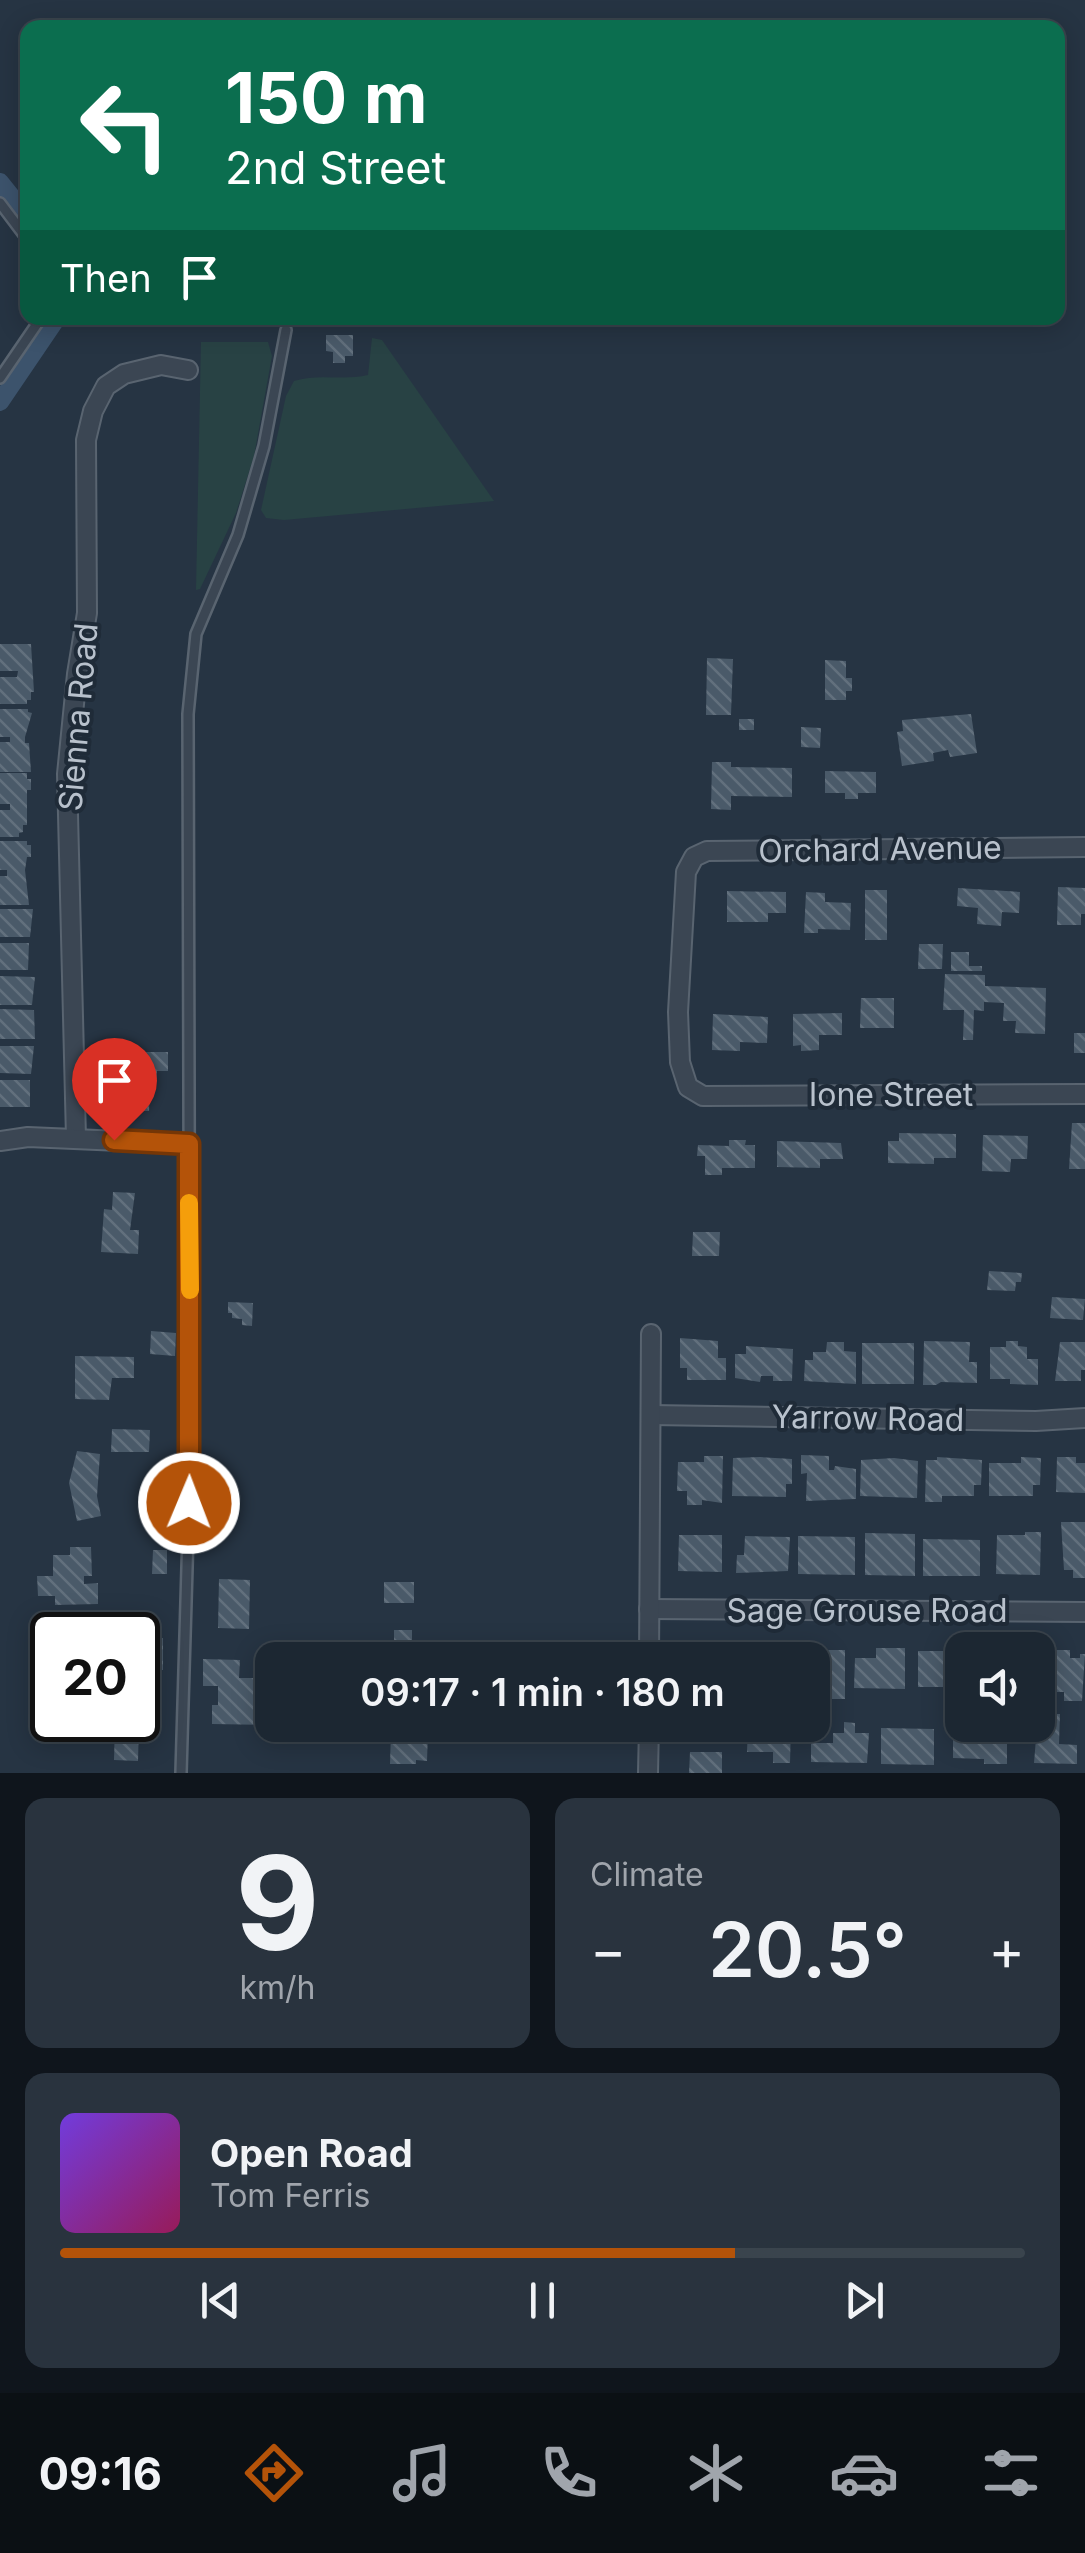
<!DOCTYPE html>
<meta charset="utf-8">
<style>
:root{--surface:#1c2732;--page:#29333e;--text:#f1f3f6;--muted:#a0a5ac;--line:#3a444d;--accent:#b45309}
body{margin:0;font-family:Inter,sans-serif;background:var(--page);color:var(--text);height:100vh;display:flex;flex-direction:column;font-size:38px;white-space:nowrap}
*{box-sizing:border-box;margin:0}
p{font-size:32px;color:var(--muted)}
.icon{flex:none;width:55px;height:55px;fill:none;stroke:currentColor;stroke-width:2;stroke-linecap:round;stroke-linejoin:round}
.map{position:relative;height:1773px;overflow:hidden}
.side{display:flex;flex-direction:column;gap:25px;padding:25px;background:#0f151c;flex:1}
.side>*{flex:none}
.guide{position:absolute;left:20px;top:20px;width:1045px;height:305px;border-radius:20px;box-shadow:0 5px 25px #0003,0 0 0 2px var(--line);background:#0b6e4f;color:#fff;overflow:hidden}
.fabs{position:absolute;left:945px;top:1632px;display:grid;gap:20px}
.fabs a{display:grid;place-items:center;width:110px;height:110px;border-radius:20px;background:var(--surface);box-shadow:0 5px 25px #0003,0 0 0 2px var(--line);font-size:50px}
.speed{position:absolute;left:30px;top:1612px;display:flex;gap:20px;font-size:50px;font-weight:700;text-align:center}
.speed>*{display:grid;place-content:center;width:130px;height:130px;border-radius:50%;background:var(--surface);box-shadow:0 5px 25px #0003,0 0 0 2px var(--line);line-height:1}
.speed .limit{border:5px solid #111;border-radius:15px;background:#fff;color:#111}
.pin{position:absolute;display:grid;place-items:center;width:85px;height:85px;color:#fff;margin:-102px -42px;border-radius:50% 50% 50% 0;rotate:-45deg;box-shadow:0 0 10px #0007}
.pin .icon{rotate:45deg}
.me{position:absolute;width:110px;margin:-55px;rotate:1deg;stroke-linejoin:round;filter:drop-shadow(0 0 8px #0008)}
.turn{display:flex;align-items:center;gap:35px;height:210px;padding:0 40px;font-size:45px}
.turn .icon{width:130px;height:130px;stroke-width:2.5}
.turn b{display:block;font-size:70px;line-height:85px}
.then{display:flex;align-items:center;height:95px;padding:0 40px;background:#0003;gap:20px;font-size:38px}
.big{font-size:75px;font-weight:600;line-height:1.1}
.side .tile{flex:1;display:flex;flex-direction:column;justify-content:center;gap:15px;min-width:0;padding:0 35px;border-radius:20px;background:var(--page)}
.side .dial{align-items:center;gap:0}
.dial b{font-size:130px;line-height:1}
.song{display:flex;align-items:center;gap:30px}
.cover{width:120px;height:120px;border-radius:15px;background:linear-gradient(135deg,hsl(260 70% 55%),hsl(330 70% 35%))}
.played{height:10px;border-radius:5px;background:linear-gradient(90deg,var(--accent) 70%,var(--line) 70%)}
.keys{display:flex;justify-content:space-around;direction:ltr}
.heat{display:flex;justify-content:space-between;align-items:center;font-size:55px;direction:ltr}
.side .tiles{flex:1;display:grid;gap:25px;grid-template-columns:1fr 1fr}
.tile:last-child{grid-column:span 2}
.trip{position:absolute;left:255px;top:1642px;width:575px;height:100px;border-radius:20px;background:var(--surface);box-shadow:0 5px 25px #0003,0 0 0 2px var(--line);font-weight:600;line-height:100px;text-align:center}
.tab-bar{display:flex;height:160px;justify-content:space-around;align-items:center;background:#0b1014;color:var(--muted)}
.tab-bar .icon{width:70px;height:70px}
.tab-bar .selected{color:var(--accent)}
.tab-bar b{font-size:45px;color:var(--text)}
.map>svg:first-child{display:block}
.grass{fill:#284244}
.lines{fill:none;stroke-linecap:round;stroke-linejoin:round}
.canal{stroke:#3c536c;stroke-width:18}
.building{fill:url(#building-back-hatch)}
.lane-casing{stroke:#596470;stroke-width:14}
.street-casing{stroke:#596470;stroke-width:22}
.lane{stroke:#3b4653;stroke-width:9}
.street{stroke:#3b4653;stroke-width:18}
.route-casing{stroke:#753606;stroke-width:25}
.route{stroke:#b45309;stroke-width:18}
.slow{stroke:#f59e0b;stroke-width:18}
.labels{text-anchor:middle;dominant-baseline:central;stroke-width:8;stroke-linejoin:round;paint-order:stroke}
.street-label{font-size:32px;fill:#b8c1cc;stroke:#1f2b38}
</style>
<div class="map">
<svg width="1085" height="1773" viewBox="0 0 1085 1773">
<defs>
<pattern id="building-back-hatch" width="6" height="6" patternUnits="userSpaceOnUse" patternTransform="scale(2.5)"><rect width="6" height="6" fill="#4a5a69"/><path d="M-1 5l2 2M0 0l6 6M5-1l2 2" fill="none" stroke="#62707d"/></pattern>
</defs>
<rect width="100%" height="100%" fill="#263443"/>
<!-- grass -->
<g class="grass">
<path d="M372 338 382 340 494 501 284 520 266 518 261 510 286 396 294 381C318 373 343 381 368 375Z"/>
<path d="M201 342H268L272 356 254 456 236 513 200 589 196 590Z"/>
</g>
<g class="lines">
<!-- canal -->
<g class="canal">
<path d="M0 182 28 217"/>
<path d="M0 402 57 318"/>
</g>
</g>
<!-- building -->
<g class="building">
<rect x="221" y="318" width="27" height="4"/>
<path d="M326 335H353V356H345V363H333V352L326 351Z"/>
<path d="M0 644H31L34 692H31V700H27V704H0V677H17L18 671H0Z"/>
<path d="M707 658 733 659 731 715H706Z"/>
<path d="M825 660 846 661V678H852V691H846V700H825Z"/>
<path d="M0 709H28V712L32 713 25 737V743H29L31 772H0V742H10V737H0Z"/>
<path d="M971 714 977 753 950 757 948 750 933 753 934 761 902 766 897 732 903 731 902 720Z"/>
<rect x="739" y="719" width="15" height="11"/>
<path d="M801 727 821 728 820 748 801 747Z"/>
<path d="M712 762H731V767L792 768V797L731 796V810L711 809Z"/>
<path d="M825 771 876 772V793H858V799H845V793H825Z"/>
<path d="M0 773H27V779H31V790H27V825H23V832L19 833V837H0V810H10V804H0Z"/>
<path d="M0 841H27V845H31V857H27L25 870 29 905H0V876H7V870H0Z"/>
<path d="M1058 887 1085 888V914H1081V925H1057Z"/>
<path d="M958 888 1020 892 1019 913 1002 912 1001 926 977 924 978 908 957 906Z"/>
<rect x="865" y="890" width="22" height="50"/>
<path d="M727 891 786 892V913H768V922H727Z"/>
<path d="M806 892 825 893V902L851 903 850 930 818 929V933H804Z"/>
<path d="M0 909H33L30 937H0Z"/>
<path d="M0 943H29L28 970H0Z"/>
<path d="M919 944H943L942 969H918Z"/>
<path d="M951 952H969V966H982V971H951Z"/>
<path d="M945 974 985 975V986L1046 988 1045 1034 1015 1033 1016 1021H1003L1004 1003 984 1002V1011L974 1010 973 1040H963L964 1010H943Z"/>
<path d="M0 976 35 977 32 1005H0Z"/>
<path d="M861 998H894V1028H860Z"/>
<path d="M0 1009 34 1010 35 1039H0Z"/>
<path d="M842 1013V1035H819V1050L801 1051V1045L793 1046V1014Z"/>
<path d="M713 1014 768 1017 767 1043 740 1042V1051L712 1050Z"/>
<rect x="1074" y="1033" width="11" height="20"/>
<path d="M0 1046H34L31 1074 0 1073Z"/>
<path d="M116 1052H168V1071H157V1079H116Z"/>
<rect x="0" y="1080" width="30" height="27"/>
<path d="M114 1084H150L149 1111H114Z"/>
<path d="M1072 1123H1085V1169H1069Z"/>
<path d="M899 1133 956 1134V1158H934V1164L888 1163V1141H899Z"/>
<path d="M983 1135 1028 1136 1027 1159H1011L1010 1172 982 1171Z"/>
<path d="M729 1140H746L745 1145H755V1168H722V1175H705V1156H697L698 1145 729 1146Z"/>
<path d="M777 1141 841 1143 843 1159H820V1168L777 1167Z"/>
<path d="M113 1192 135 1193 130 1230H139L138 1254 101 1252 104 1209 112 1210Z"/>
<path d="M693 1232H720L719 1256H692Z"/>
<path d="M989 1271 1022 1273 1021 1282H1016L1015 1291 987 1290Z"/>
<path d="M1052 1297 1085 1299 1083 1320 1050 1318Z"/>
<path d="M228 1302 253 1303 252 1326 242 1325V1319L232 1318V1313H228Z"/>
<path d="M151 1331 176 1333 175 1356 150 1354Z"/>
<path d="M680 1338 718 1341V1358H726V1380H687V1368H680Z"/>
<path d="M924 1341 970 1342 969 1362H977V1383L941 1382 936 1385H923Z"/>
<path d="M1006 1341H1018V1346L1027 1347V1359H1038V1385L1010 1384V1379H990V1347H1006Z"/>
<path d="M827 1342H844V1351L856 1352V1384L804 1381 805 1360H813V1352H826Z"/>
<path d="M1060 1342H1085V1370H1081V1381H1055Z"/>
<rect x="862" y="1343" width="52" height="41"/>
<path d="M746 1346 793 1349 792 1381H773V1376H761L760 1382 735 1378V1354H746Z"/>
<path d="M75 1356 134 1357V1378H112L109 1400 75 1399Z"/>
<path d="M112 1429 150 1430 149 1452H111Z"/>
<path d="M77 1451 100 1454 97 1496 101 1516 77 1521 69 1483Z"/>
<path d="M801 1455 829 1456V1470H834L835 1466 856 1469V1499L806 1501 807 1473 801 1474Z"/>
<path d="M704 1456H723L722 1503 702 1500V1505H687V1491H677L678 1462H704Z"/>
<path d="M760 1457 792 1459V1484H786V1497L732 1496 733 1458Z"/>
<path d="M937 1457 982 1460 981 1485H974V1496H942V1502H925L926 1460H937Z"/>
<path d="M1021 1457 1041 1458 1040 1485H1033V1496H989V1463H1021Z"/>
<path d="M1057 1457H1076V1463H1085V1493L1056 1492Z"/>
<path d="M894 1458 918 1461 917 1498 860 1496 861 1460Z"/>
<path d="M1061 1522H1085V1578H1073V1570H1064Z"/>
<path d="M1025 1532H1041L1040 1575 996 1574 997 1535H1025Z"/>
<path d="M865 1533 915 1534V1576L865 1575Z"/>
<path d="M679 1535H722V1572L678 1571Z"/>
<path d="M745 1536 790 1537 788 1571 736 1573 737 1555H744Z"/>
<path d="M798 1536 855 1537V1575L798 1574Z"/>
<path d="M923 1539 980 1540V1576H923Z"/>
<path d="M70 1547H91L92 1576H84V1584L98 1583V1604L55 1605V1596H38L37 1576H53V1555H70Z"/>
<path d="M153 1550H167V1574H152Z"/>
<path d="M219 1579 250 1580 249 1629 218 1628Z"/>
<rect x="384" y="1582" width="30" height="21"/>
<rect x="394" y="1630" width="18" height="22"/>
<rect x="143" y="1638" width="20" height="32"/>
<path d="M876 1648H905V1689L854 1688 855 1658H876Z"/>
<path d="M675 1649 718 1650V1660H675Z"/>
<path d="M737 1650 780 1651V1660H737Z"/>
<path d="M818 1650H845V1699H831V1695L812 1694V1657H818Z"/>
<path d="M1043 1650H1070V1658H1080V1654H1085L1082 1701H1064V1692H1051V1672H1043Z"/>
<rect x="918" y="1651" width="44" height="36"/>
<path d="M203 1659 240 1660 239 1678H272V1725L212 1724V1705H218V1686H203Z"/>
<path d="M1038 1714H1060L1059 1744 1077 1745V1764L1034 1763Z"/>
<path d="M844 1722 855 1723V1733H869L867 1763 811 1762V1743H833V1733H844Z"/>
<path d="M115 1723 139 1724 138 1761 114 1760Z"/>
<path d="M953 1724 1016 1725V1744H1007V1764H984V1759L953 1758Z"/>
<rect x="349" y="1725" width="18" height="7"/>
<rect x="691" y="1725" width="25" height="17"/>
<path d="M748 1725 791 1726 790 1763H773V1752H747Z"/>
<path d="M881 1728 934 1729V1765L881 1764Z"/>
<path d="M391 1731 428 1732 427 1761 416 1760V1764H390Z"/>
<path d="M690 1752H722V1773H689Z"/>
</g>
<g class="lines">
<defs>
<g id="lane">
<path d="M0 203 28 240"/>
<path d="M0 378 41 318"/>
<path d="M181 1773 190 1465 188 714 196 634 238 535 264 446 286 330"/>
</g>
<g id="street">
<path d="M1085 847 707 851 694 857 686 872 678 1012 680 1062 688 1087 703 1096 1085 1094"/>
<path d="M76 1138 67 774 77 674 87 613 86 440 93 411 106 386 124 374 161 365 188 370"/>
<path d="M0 1141 28 1137 189 1144"/>
<path d="M651 1415 1036 1421 1085 1418"/>
<path d="M649 1609 1085 1612"/>
<path d="M649 1660 651 1334"/>
<path d="M648 1773 649 1725"/>
</g>
</defs>
<!-- lane casing -->
<use href="#lane" class="lane-casing"/>
<!-- street casing -->
<use href="#street" class="street-casing"/>
<!-- lane -->
<use href="#lane" class="lane"/>
<!-- street -->
<use href="#street" class="street"/>
</g>
<g class="lines">
<defs>
<path id="route" d="M114 1140 189 1144V1503"/>
</defs>
<!-- route casing -->
<use href="#route" class="route-casing"/>
<!-- route -->
<use href="#route" class="route"/>
<!-- slow -->
<path class="slow" d="M189 1203 190 1290"/>
</g>
<g class="labels">
<!-- street labels -->
<g class="street-label">
<text transform="translate(78 717) rotate(-85)">Sienna Road</text>
<text transform="translate(880 849) rotate(-1)">Orchard Avenue</text>
<text x="891" y="1094">Ione Street</text>
<text transform="translate(868 1418) rotate(1)">Yarrow Road</text>
<text x="867" y="1610">Sage Grouse Road</text>
</g>
</g>
</svg>
<div class="fabs">
<a><svg class="icon" aria-label="sound" viewBox="0 0 24 24"><path d="M4 9h4l5-4v14l-5-4H4zM17 9q2 3 0 6"/></svg></a>
</div>
<div class="speed"><div class="limit">20</div></div>
<div class="pin" style="left:114px;top:1140px;background:#d93025"><svg class="icon" aria-label="arrive" viewBox="0 0 24 24"><path d="M6 21V4h12l-3 4 3 4H6"/></svg></div>
<svg class="me" style="left:189px;top:1503px" viewBox="-20 -20 40 40"><circle r="17" fill="#b45309" stroke="#fff" stroke-width="3"/><path d="M0-11L8 9 0 5-8 9z" fill="#fff"/></svg>
<div class="trip">09:17 · 1 min · 180 m</div>
<div class="guide">
<div class="turn"><svg class="icon" aria-label="left" viewBox="0 0 24 24"><path d="M17 20v-9H6M10 6l-5 5 5 5"/></svg><div><b>150 m</b>2nd Street</div></div>
<div class="then">Then<svg class="icon" aria-label="arrive" viewBox="0 0 24 24"><path d="M6 21V4h12l-3 4 3 4H6"/></svg></div>
</div>
</div>
<section class="side">
<div class="tiles">
<div class="tile dial"><b>9</b><p>km/h</p></div>
<div class="tile"><p>Climate</p>
<div class="heat"><a>−</a><b class="big">20.5°</b><a>+</a></div>
</div>
<div class="tile">
<div class="song"><i class="cover"></i><div><b>Open Road</b><p>Tom Ferris</p></div></div>
<div class="played"></div>
<div class="keys"><svg class="icon" aria-label="previous" viewBox="0 0 24 24"><path d="M18 5L8 12l10 7zM5 5v14"/></svg><svg class="icon" aria-label="pause" viewBox="0 0 24 24"><path d="M8 5v14M16 5v14"/></svg><svg class="icon" aria-label="next" viewBox="0 0 24 24"><path d="M6 5l10 7-10 7zM19 5v14"/></svg></div>
</div>
</div>
</section>
<nav class="tab-bar">
<b>09:16</b>
<svg class="icon selected" aria-label="directions" viewBox="0 0 24 24"><path d="M12 3l9 9-9 9-9-9zM9 14v-3h6M13 9l2 2-2 2"/></svg>
<svg class="icon" aria-label="music" viewBox="0 0 24 24"><path d="M9 18V5l10-2v13"/><circle cx="6" cy="18" r="3"/><circle cx="16" cy="16" r="3"/></svg>
<svg class="icon" aria-label="phone" viewBox="0 0 24 24"><path d="M5 4h4l2 5-3 2q2 4 5 5l2-3 5 2v4C11 20 4 13 5 4z"/></svg>
<svg class="icon" aria-label="climate" viewBox="0 0 24 24"><path d="M12 3v18M4 7l16 10M4 17L20 7"/></svg>
<svg class="icon" aria-label="car" viewBox="0 0 24 24"><path d="M5 17H2v-5l4-1 3-4h7l3 4 3 1v5h-3M9 17h6M6 11h13"/><circle cx="7" cy="17" r="2"/><circle cx="17" cy="17" r="2"/></svg>
<svg class="icon" aria-label="filters" viewBox="0 0 24 24"><path d="M4 7h16M4 17h16"/><circle cx="9" cy="7" r="2"/><circle cx="15" cy="17" r="2"/></svg>
</nav>
